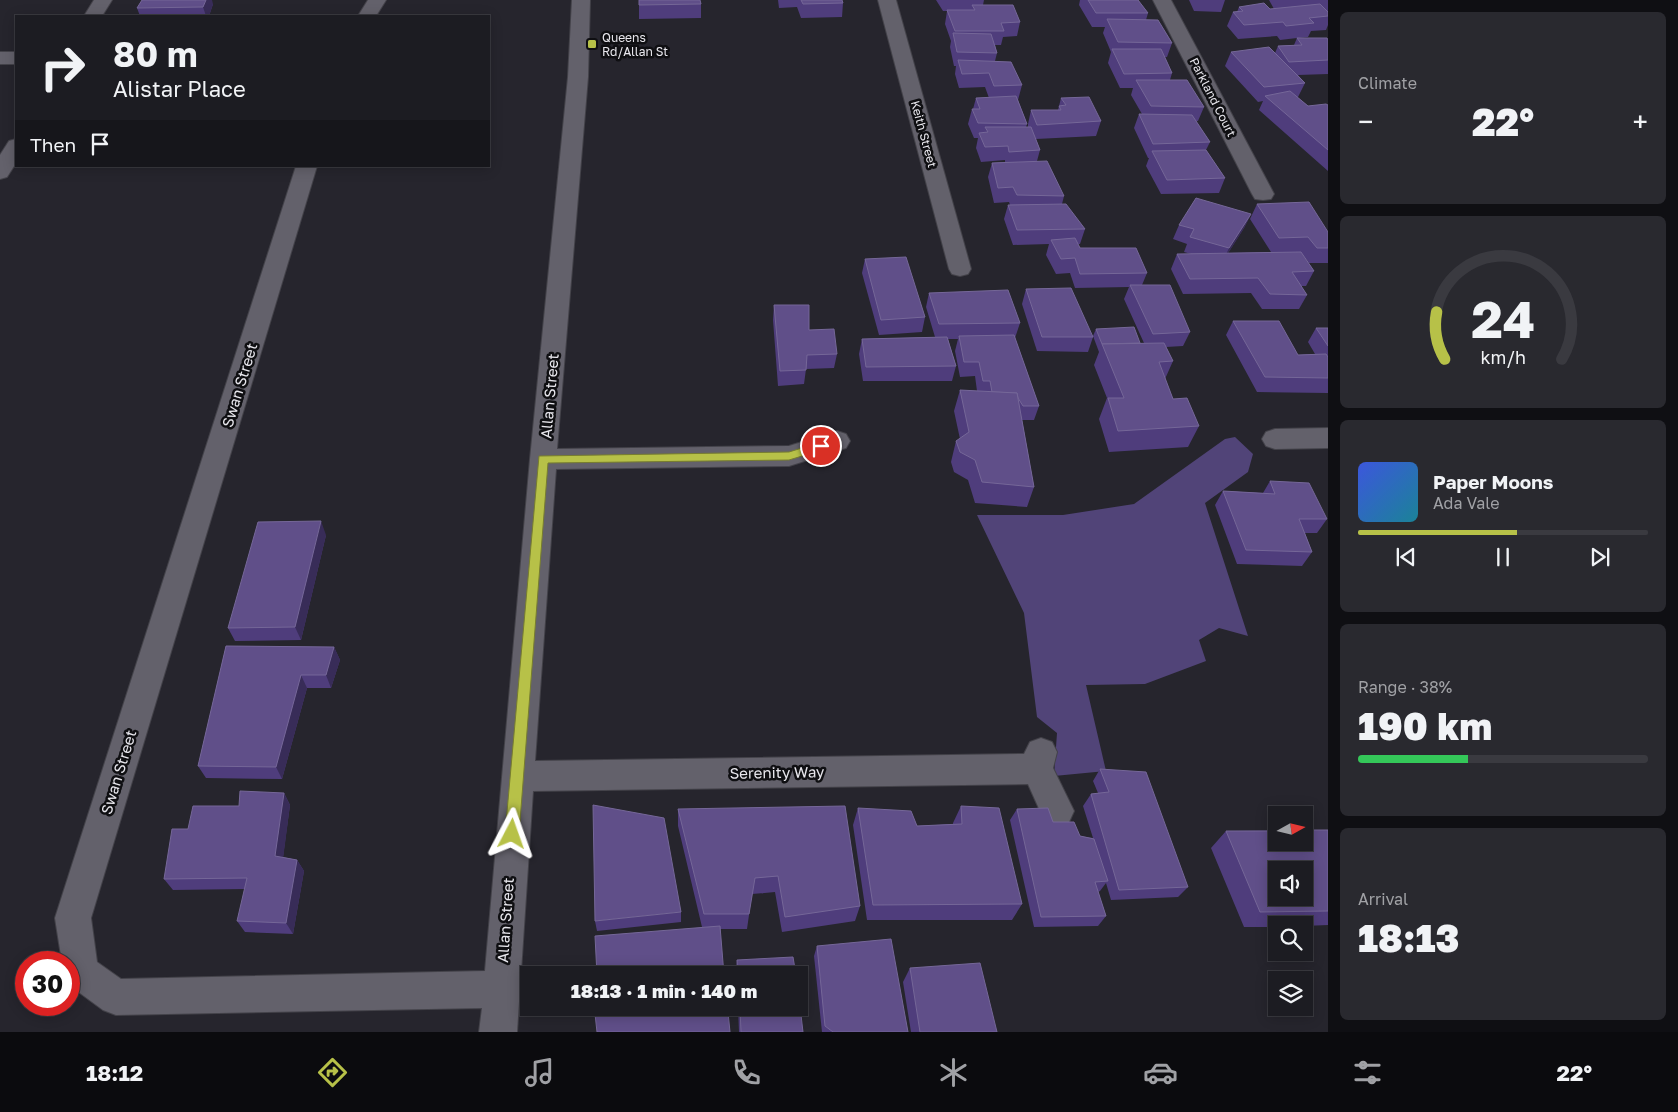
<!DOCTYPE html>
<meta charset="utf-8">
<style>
:root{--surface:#1c1c22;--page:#29292f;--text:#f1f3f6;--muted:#a0a1a5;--line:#3a3a40;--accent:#b7c148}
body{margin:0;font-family:"Golos Text",sans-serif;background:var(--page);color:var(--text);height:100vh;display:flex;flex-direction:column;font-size:19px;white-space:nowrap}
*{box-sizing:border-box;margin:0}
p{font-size:16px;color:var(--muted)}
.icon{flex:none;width:28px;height:28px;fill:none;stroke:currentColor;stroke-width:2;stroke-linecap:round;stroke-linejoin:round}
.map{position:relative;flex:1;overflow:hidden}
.side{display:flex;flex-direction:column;gap:12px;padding:12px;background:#0f0f13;width:350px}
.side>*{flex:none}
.banner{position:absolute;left:15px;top:15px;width:475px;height:152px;border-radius:0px;box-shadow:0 2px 12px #0003,0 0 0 1px var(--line);background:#1c1c22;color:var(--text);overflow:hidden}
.needle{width:32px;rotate:82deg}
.tools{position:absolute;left:1268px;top:806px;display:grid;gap:10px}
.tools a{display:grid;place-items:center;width:45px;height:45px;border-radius:0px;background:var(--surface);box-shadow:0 2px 12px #0003,0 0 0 1px var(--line);font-size:25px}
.speed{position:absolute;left:15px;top:951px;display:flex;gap:10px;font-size:25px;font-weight:700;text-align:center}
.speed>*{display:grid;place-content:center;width:65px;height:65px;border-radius:50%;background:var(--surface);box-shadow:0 2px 12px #0003,0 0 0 1px var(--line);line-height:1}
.speed .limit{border:8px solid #d22;background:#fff;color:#111}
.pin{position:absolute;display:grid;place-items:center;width:42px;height:42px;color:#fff;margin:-21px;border:2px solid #fff;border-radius:50%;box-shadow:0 1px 5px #0007}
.me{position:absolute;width:55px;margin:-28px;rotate:4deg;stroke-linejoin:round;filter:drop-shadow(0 0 4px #0008)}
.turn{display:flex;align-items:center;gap:18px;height:105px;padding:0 15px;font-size:22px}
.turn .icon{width:65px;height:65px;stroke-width:2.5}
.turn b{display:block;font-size:35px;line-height:42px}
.then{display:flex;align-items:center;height:48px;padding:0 15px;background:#0003;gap:10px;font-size:19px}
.big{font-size:38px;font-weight:800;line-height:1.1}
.side .card{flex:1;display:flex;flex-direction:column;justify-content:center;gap:8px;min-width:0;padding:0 18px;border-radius:8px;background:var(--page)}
.side .dial{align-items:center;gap:0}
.dial svg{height:130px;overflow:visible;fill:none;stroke:var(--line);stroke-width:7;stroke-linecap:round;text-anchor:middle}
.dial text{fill:var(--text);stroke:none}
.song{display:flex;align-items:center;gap:15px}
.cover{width:60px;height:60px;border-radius:8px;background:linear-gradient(135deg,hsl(230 70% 55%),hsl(190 70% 35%))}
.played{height:5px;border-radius:2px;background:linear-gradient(90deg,var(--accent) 55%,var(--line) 55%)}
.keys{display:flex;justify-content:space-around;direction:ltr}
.heat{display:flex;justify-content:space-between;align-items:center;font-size:28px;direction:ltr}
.charge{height:8px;border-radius:4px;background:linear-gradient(90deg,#34c759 38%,var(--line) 0)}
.trip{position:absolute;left:520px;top:966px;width:288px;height:50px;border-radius:0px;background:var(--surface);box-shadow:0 2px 12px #0003,0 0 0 1px var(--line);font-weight:800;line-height:50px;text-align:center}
.menu{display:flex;height:80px;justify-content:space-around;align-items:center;background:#0b0b0e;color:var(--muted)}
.menu .icon{width:35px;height:35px}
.menu .on{color:var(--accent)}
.menu b{font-size:22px;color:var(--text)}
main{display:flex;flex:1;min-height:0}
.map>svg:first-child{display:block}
.green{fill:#514478}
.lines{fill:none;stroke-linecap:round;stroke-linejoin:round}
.street-casing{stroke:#434249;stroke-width:2}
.street{fill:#63616b;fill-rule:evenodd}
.wall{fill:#4f3d7c}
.shaded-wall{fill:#382c58}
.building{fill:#604f89;stroke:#756798;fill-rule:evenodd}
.route{fill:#b7c148;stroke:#777d2f}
.poi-dot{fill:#b7c148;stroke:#0f0f12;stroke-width:2}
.labels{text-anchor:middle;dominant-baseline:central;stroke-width:5;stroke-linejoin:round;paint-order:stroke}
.far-poi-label{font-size:12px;fill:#e8e7ed;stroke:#0f0f12;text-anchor:start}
.far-street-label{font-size:12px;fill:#e8e7ed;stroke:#0f0f12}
.street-label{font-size:15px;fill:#e8e7ed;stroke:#0f0f12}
</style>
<main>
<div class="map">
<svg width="1328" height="1032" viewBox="0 0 1328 1032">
<rect width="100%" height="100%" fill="#26252d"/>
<!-- green -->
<path class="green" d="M1235 437 1253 454 1248 472 1205 503 1248 636 1219 628 1199 640 1206 661 1145 684 1086 685 1106 771 1054 776 1057 733 1037 717 1024 613 977 515H1063L1134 504 1225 439Z"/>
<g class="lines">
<defs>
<g id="street">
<path d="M94 0H112L102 16H84Z"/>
<path d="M368 0H386L376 16H358Z"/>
<path d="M572 0H590L588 77 557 449 789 446 837 431 846 434 850 441 846 448 789 466 556 469 535 761 1024 754 1030 742 1041 738 1052 742 1057 752 1053 768 1074 811 1069 822 1057 826 1045 822 1028 784 533 791 517 1032H479L482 1008 116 1015 103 1010 69 985V962H62L55 918 296 166H317L91 918 97 962 121 979 485 971 530 459 568 77Z"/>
<path d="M878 0H896L971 269 968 274 960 276 952 274 949 269Z"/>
<path d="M1153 0H1171L1274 194 1271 199 1263 200 1255 199 1252 194Z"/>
<rect x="0" y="52" width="16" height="12"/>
<path d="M16 139V163L7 177 0 179V155L9 141Z"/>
<path d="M1328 428V448L1275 449 1266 446 1262 439 1266 432 1275 429Z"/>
</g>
</defs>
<!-- street casing -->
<use href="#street" class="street-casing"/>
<!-- street -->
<use href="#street" class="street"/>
</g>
<!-- wall -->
<g class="wall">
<path d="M778 0H842L843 3 842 17 801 18 797 7 779 8Z"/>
<path d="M936 0H984L983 5 1020 22 1017 36 1003 37 1001 45H995L997 53 995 61 1022 85 1018 100 1027 124 1026 127H1028V124L1031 110H1058L1061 98 1101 121 1096 136 1036 139 1040 150 1037 161 1064 196 1062 204 1085 229 1080 244H1078L1080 248 1147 273 1142 285 1190 332 1183 346 1166 347 1173 361 1165 379 1173 399 1199 426 1188 447 1109 452 1099 419 1107 398 1094 365 1099 352 1093 336 1096 329 1140 343H1144L1124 299 1129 287 1075 288 1070 273 1056 274 1046 255 1049 244 1013 245 1004 219 1008 205H1010L1009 202 994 203 988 177 992 163 1005 162V160L981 162 976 148 978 138H974L968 124 972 109H973L976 98H989L985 87 959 88 955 74 956 66H954L950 47 951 41 945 24 947 11H943Z"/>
<path d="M1080 0H1138L1148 13 1146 20 1172 43 1167 57H1165L1172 73 1170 80 1204 107 1198 121H1196L1210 142 1206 150 1225 178 1219 193 1161 194 1146 166 1149 158H1148L1134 128 1139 114H1142L1131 95 1133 88H1120L1108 63 1111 52 1103 33 1105 27H1092L1079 5Z"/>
<path d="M1189 0H1225L1221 12 1194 11Z"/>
<path d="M1269 0H1328V25L1326 30 1311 31 1308 37 1299 38 1328 40V74L1298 75 1305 83 1298 97H1297L1308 106 1328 105V171L1259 110 1263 101 1258 102 1225 66 1231 52 1275 53 1278 46 1294 45 1297 38 1280 40 1277 36 1238 39 1227 26 1233 12H1237L1239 7 1270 9H1274Z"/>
<path d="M213 4 209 16H140L137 8Z"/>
<path d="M701 4V18L639 19V5Z"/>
<path d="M1257 204 1328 232V263H1309L1303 255 1314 271 1306 286H1301L1307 295 1299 309H1262L1251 293 1183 294 1171 269 1177 254H1191L1184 252 1187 244 1173 239 1179 225 1251 214 1244 228 1228 253 1271 252 1250 219Z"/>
<path d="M865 259 925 317 922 332 879 335 862 273Z"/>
<path d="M1026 289 1093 337 1088 352 1037 351 1022 304Z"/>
<path d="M929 293 1020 323 1015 338 1039 406 1034 420H1022L1034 487 1027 507 975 503 968 480 954 472 951 462 956 441 960 439 954 411 960 390 977 391 975 376 960 377 955 351 958 339H948L956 366 952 381H863L859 354 862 339 935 337 926 307Z"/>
<path d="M774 305 809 330 837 354 834 368 806 369 804 384 778 386 773 320Z"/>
<path d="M1233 321 1298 355 1315 354 1308 342 1316 328H1328V393L1257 392 1226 335Z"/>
<path d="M1270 481 1327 519 1317 533H1305L1312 552 1302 566 1237 564 1215 505 1223 491 1263 493Z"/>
<path d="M326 535 301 640 235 641 228 628Z"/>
<path d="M226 646 334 647 340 660 331 688H307L282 779 206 778 198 766Z"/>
<path d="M1100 769 1188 887 1178 897 1111 900 1106 883 1100 891 1098 892 1106 916 1098 926 1034 927 1010 820 1017 809 1053 822 1080 836 1093 838 1083 806 1091 794 1098 793 1093 781Z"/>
<path d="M284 793 290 805 283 857 297 860 304 871 293 934 245 932 237 921 245 889 173 890 164 879 188 829 239 806Z"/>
<path d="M961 806 1022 904 1012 920H867L853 825 858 808 917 826 953 824V823Z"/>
<path d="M678 809 860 906 855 921 782 932 775 892 752 894 747 929H720L702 927 678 826Z"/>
<path d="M1328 830V925L1304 926V925H1276V927H1244L1211 848 1226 831Z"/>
<path d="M681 912V922L597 931 595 921Z"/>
<path d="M817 946 908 1032H822L814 956Z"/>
<path d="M737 960 796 975H736V969Z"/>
<path d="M910 968 997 1032H911L903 982Z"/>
<path d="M599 1008H726V1011L600 1014Z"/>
<path d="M738 1008H799L803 1032H739Z"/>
</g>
<!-- shaded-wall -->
<g class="shaded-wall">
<path d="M206 0H212L213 4 209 16H206L203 7Z"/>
<path d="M1251 214 1244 228 1222 263 1229 248Z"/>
<path d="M321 521 326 535 301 640 295 627Z"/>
<path d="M334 647 340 660 331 688 326 675Z"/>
<path d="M301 675 307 688 282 779 276 767Z"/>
<path d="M284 793 290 805 282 867 275 856Z"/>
<path d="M297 860 304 871 293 934 286 923Z"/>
</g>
<!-- building -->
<g class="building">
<path d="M142 0H206L203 7 137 8Z"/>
<path d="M639 0H700L701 4 639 5Z"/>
<path d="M801 0H842L843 3 803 4Z"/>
<path d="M1088 0H1138L1148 13H1096Z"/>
<path d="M1264 3 1270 9 1320 4 1328 12V16L1309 18 1314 23 1286 26 1283 22 1244 25 1233 12 1243 11 1239 7Z"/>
<path d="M972 5H1013L1020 22 1001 23 1004 31H955L947 10H975Z"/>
<path d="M1107 19 1158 20 1172 43 1118 42Z"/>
<path d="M953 33 991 34 997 53 957 52Z"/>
<path d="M1297 38H1327L1328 40V60L1289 62 1278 46 1302 45Z"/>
<path d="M1269 47 1305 83 1264 87 1231 52Z"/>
<path d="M1112 49H1161L1172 73 1124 74Z"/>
<path d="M958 60 1011 62 1022 85 994 86 989 73 962 74Z"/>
<path d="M1136 80H1187L1204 107 1151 106Z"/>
<path d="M1290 91 1308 106 1326 104 1328 105V150L1265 96Z"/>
<path d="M1016 96 1027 124 978 123 972 109H980L976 98Z"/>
<path d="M1089 97 1101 121 1037 125 1031 110H1061L1059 106 1066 105 1061 98Z"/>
<path d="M1139 114 1192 115 1210 142 1153 144Z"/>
<path d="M985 127H1031L1040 150 1009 152 1008 146 985 147 979 133 988 132Z"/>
<path d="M1206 150 1225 178 1167 180 1152 151Z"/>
<path d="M1047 161 1064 196 1017 195 1013 187 998 188 992 163Z"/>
<path d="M1196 198 1251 214 1229 248 1190 237 1194 229 1179 225Z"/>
<path d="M1309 202 1328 232V248H1317L1308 237 1279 238 1257 204Z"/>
<path d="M1066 204 1085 229 1017 230 1008 205Z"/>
<path d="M1075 238 1080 248H1136L1147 273 1080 274 1075 258 1061 259 1051 240Z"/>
<path d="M1301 252 1314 271 1292 272 1307 295 1270 294 1258 278 1190 279 1177 254Z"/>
<path d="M906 257 925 317 881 320 865 259Z"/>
<path d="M1130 285H1170L1190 332 1153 334Z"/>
<path d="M1071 288 1093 337H1042L1026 289Z"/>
<path d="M1008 290 1020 323 939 324 929 293Z"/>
<path d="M774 305H809V330L834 329 837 354 807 355 806 370 780 371Z"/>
<path d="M1233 321H1279L1298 355 1326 354 1328 357V378L1265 377Z"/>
<path d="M1134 327 1140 343 1102 344 1096 329Z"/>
<path d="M1316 328H1328V346Z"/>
<path d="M1014 335 1039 406H1023L1018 398 1017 393 992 392 990 381H983L979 362H964L959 336Z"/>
<path d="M947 337 956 366 866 367 862 339Z"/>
<path d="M1164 343 1173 361 1159 362 1173 399 1187 398 1199 426 1118 431 1108 398H1124L1102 344Z"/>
<path d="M960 390 1017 393 1034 487 982 482 975 460 960 452 956 441 969 432Z"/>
<path d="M1270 481 1309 483 1327 519H1299L1312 552 1246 550 1223 491 1275 494Z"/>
<path d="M321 521 295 627 228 628 258 522Z"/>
<path d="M226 646 334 647 326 675H301L276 767 198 766Z"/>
<path d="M1100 769 1146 772 1188 887 1119 890 1091 794 1109 792Z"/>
<path d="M240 791 284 793 275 856 297 860 286 923 237 921 247 878 164 879 172 829H188L193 806H239Z"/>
<path d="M593 805 664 818 681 912 595 921Z"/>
<path d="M845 806 860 906 785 917 778 876 755 878 749 914H704L678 809Z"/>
<path d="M961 806 999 808 1022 904 873 905 858 808 911 811 917 826 962 824Z"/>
<path d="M1048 808 1053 822H1074L1080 836 1094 839 1108 881 1095 882 1106 916 1041 917 1017 809Z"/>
<path d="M1304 830H1328V911L1260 912 1226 831H1276V842H1304ZM1276 870H1304V898H1276Z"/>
<path d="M720 926 724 975H597L595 936Z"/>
<path d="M891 939 908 1032H833L825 1026 817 946Z"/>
<path d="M793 957 796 975H738L737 960Z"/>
<path d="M980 963 997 1032H920L910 968Z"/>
<path d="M799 998 803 1032H741L740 1008H799Z"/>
<path d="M728 1012 730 1032H597L595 1014Z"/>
</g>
<!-- route -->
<path class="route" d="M821 442 827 446 825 449 789 460 548 463 519 834 517 839 512 840 507 839 505 834 539 456 789 452Z"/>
<!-- markers -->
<rect class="poi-dot" x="587" y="39" width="10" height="10" rx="2.5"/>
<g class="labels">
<!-- far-poi labels -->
<g class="far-poi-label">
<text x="602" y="37">Queens<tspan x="602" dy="14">Rd/Allan St</tspan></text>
</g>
<!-- far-street labels -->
<g class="far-street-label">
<text transform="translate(1213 97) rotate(63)">Parkland Court</text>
<text transform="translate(924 134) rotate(75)">Keith Street</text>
</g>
<!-- street labels -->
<g class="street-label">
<text transform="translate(239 385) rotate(-73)">Swan Street</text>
<text transform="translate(549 396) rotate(-85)">Allan Street</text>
<text transform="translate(118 772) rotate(-73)">Swan Street</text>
<text transform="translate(777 772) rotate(-1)">Serenity Way</text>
<text transform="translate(505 920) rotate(-86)">Allan Street</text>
</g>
</g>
</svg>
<div class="tools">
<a><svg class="needle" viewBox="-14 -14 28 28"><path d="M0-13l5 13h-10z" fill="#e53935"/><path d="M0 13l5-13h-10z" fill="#a0a1a5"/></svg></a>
<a><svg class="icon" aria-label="sound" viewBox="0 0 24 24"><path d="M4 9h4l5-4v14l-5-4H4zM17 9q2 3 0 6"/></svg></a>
<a><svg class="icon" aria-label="search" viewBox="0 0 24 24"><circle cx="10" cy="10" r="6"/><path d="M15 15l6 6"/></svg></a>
<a><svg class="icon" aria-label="layers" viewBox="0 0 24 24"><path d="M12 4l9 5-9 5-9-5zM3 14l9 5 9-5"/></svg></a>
</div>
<div class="speed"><div class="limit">30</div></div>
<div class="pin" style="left:821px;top:446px;background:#d93025"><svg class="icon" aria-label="arrive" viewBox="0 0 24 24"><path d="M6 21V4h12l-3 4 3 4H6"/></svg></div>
<svg class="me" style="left:512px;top:834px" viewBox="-20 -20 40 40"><path d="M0-17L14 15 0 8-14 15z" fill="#b7c148" stroke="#fff" stroke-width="4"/></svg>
<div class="trip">18:13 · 1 min · 140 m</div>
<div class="banner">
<div class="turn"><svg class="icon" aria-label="right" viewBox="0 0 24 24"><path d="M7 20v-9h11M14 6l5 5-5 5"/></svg><div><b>80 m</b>Alistar Place</div></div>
<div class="then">Then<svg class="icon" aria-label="arrive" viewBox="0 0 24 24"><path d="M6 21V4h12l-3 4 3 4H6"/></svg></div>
</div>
</div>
<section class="side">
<div class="card"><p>Climate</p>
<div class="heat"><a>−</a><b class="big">22°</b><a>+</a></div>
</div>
<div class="card dial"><svg viewBox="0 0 100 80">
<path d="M14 69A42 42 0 1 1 86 69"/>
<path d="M14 69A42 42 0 0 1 9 40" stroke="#b7c148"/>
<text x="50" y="56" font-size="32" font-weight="700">24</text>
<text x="50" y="72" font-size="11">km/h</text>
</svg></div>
<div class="card">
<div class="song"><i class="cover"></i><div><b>Paper Moons</b><p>Ada Vale</p></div></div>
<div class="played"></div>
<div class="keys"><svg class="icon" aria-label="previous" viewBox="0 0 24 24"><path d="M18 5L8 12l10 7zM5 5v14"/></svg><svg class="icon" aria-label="pause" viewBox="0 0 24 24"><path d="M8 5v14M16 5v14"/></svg><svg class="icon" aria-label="next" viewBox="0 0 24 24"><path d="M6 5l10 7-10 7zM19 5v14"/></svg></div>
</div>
<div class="card"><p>Range · 38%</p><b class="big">190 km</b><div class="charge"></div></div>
<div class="card"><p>Arrival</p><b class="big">18:13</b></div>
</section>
</main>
<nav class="menu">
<b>18:12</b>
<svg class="icon on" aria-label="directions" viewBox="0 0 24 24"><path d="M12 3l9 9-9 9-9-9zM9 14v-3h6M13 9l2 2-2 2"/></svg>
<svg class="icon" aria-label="music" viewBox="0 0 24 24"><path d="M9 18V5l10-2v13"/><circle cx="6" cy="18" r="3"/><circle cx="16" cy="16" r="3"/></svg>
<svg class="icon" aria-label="phone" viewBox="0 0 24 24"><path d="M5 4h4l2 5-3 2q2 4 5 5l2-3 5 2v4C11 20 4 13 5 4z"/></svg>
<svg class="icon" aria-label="climate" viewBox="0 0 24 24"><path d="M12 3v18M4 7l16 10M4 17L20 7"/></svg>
<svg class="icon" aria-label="car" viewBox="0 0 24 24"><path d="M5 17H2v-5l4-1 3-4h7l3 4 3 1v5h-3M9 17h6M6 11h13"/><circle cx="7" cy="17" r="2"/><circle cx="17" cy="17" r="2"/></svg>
<svg class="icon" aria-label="filters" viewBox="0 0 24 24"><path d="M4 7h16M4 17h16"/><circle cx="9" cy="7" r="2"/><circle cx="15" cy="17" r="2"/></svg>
<b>22°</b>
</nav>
